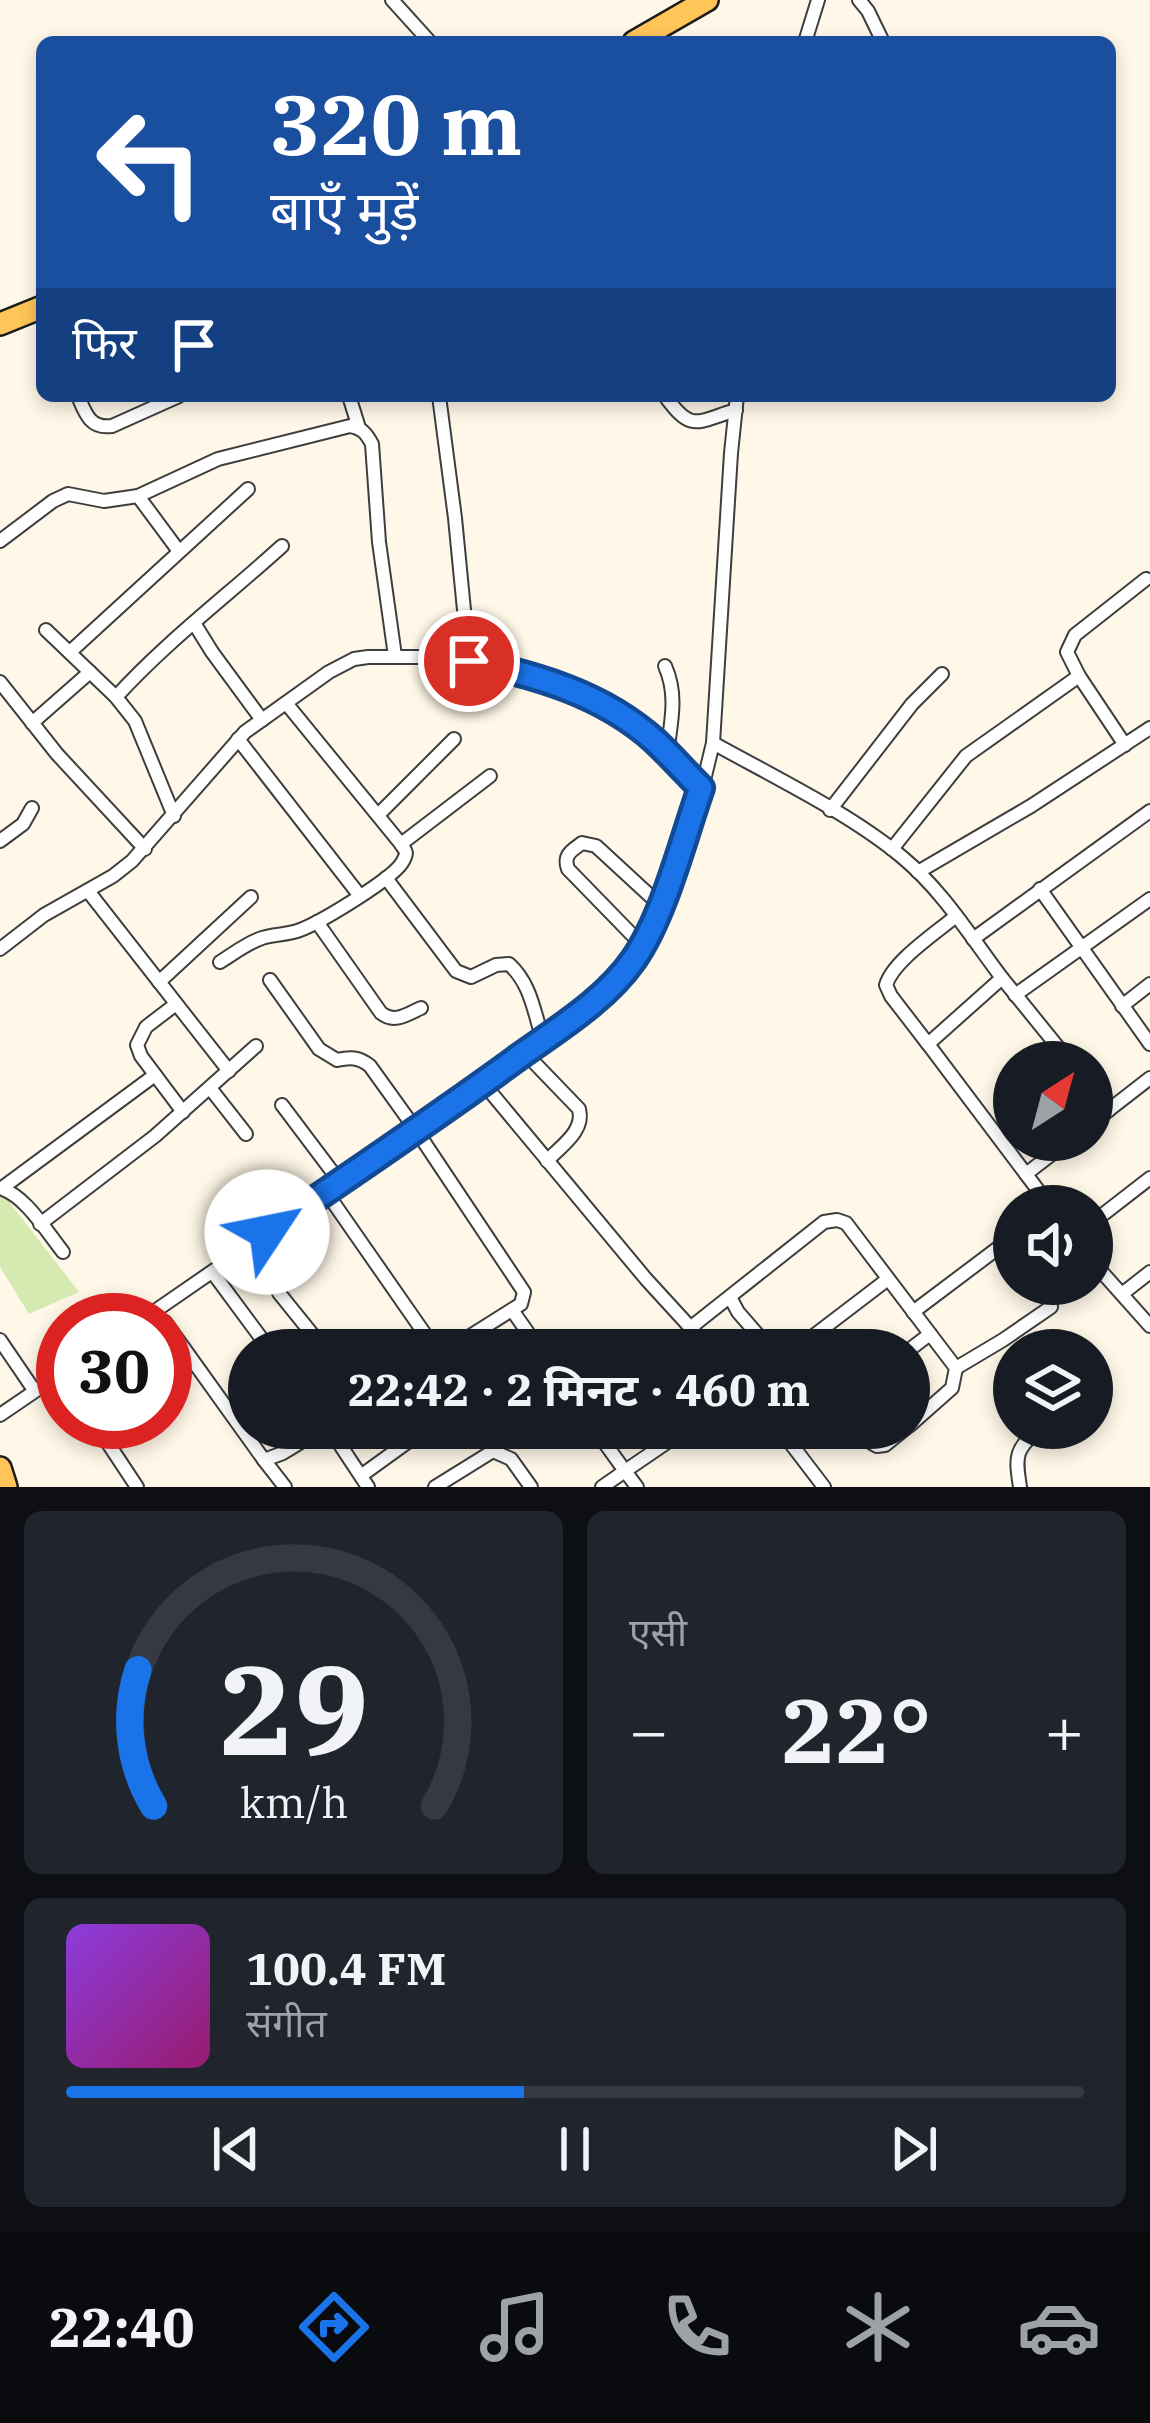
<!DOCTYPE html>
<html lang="hi">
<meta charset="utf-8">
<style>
:root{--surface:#171b24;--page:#20242c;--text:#f1f3f6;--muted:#9ea1a6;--line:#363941;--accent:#1a73e8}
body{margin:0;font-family:"IBM Plex Serif","Noto Sans Devanagari",serif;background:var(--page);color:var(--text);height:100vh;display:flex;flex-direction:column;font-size:45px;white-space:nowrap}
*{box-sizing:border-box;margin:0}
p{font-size:39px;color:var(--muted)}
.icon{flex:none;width:66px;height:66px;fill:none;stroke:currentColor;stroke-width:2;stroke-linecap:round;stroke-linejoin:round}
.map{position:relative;height:1487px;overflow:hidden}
.details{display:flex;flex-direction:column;gap:24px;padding:24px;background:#0d0f14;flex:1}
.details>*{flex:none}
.guide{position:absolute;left:36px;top:36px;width:1080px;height:366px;border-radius:18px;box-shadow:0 6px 18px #0003;background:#1a4fa0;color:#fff;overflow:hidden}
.needle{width:78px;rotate:36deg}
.controls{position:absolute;left:993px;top:1041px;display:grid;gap:24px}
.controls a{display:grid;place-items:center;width:120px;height:120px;border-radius:50%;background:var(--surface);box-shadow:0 6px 18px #0003;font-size:60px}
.speed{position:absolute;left:36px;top:1293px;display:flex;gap:24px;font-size:60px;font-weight:700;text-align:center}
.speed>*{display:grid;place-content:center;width:156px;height:156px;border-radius:50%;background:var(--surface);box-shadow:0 6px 18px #0003;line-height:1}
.speed .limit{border:18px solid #d22;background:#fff;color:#111}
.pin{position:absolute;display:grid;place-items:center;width:102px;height:102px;color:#fff;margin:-51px;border:6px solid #fff;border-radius:50%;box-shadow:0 3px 12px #0007}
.me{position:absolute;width:132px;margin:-66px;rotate:56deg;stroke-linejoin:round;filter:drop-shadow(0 0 9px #0008)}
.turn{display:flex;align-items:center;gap:42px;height:252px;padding:0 36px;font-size:54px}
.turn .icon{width:156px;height:156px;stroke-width:2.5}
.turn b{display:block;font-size:84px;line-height:102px}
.then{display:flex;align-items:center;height:114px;padding:0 36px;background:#0003;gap:24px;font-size:45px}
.big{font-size:90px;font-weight:700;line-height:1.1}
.details .widget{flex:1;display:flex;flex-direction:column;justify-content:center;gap:18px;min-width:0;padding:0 42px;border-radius:18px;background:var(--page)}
.details .dial{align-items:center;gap:0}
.dial svg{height:312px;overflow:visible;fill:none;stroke:var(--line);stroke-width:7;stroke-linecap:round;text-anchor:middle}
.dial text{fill:var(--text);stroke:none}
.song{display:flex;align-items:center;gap:36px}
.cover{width:144px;height:144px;border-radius:18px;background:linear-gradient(135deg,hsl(270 70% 55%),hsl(320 70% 35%))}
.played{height:12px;border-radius:6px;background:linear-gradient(90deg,var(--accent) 45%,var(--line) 45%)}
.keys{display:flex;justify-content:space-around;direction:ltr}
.heat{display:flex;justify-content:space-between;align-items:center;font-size:66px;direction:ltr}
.details .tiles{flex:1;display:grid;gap:24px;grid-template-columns:1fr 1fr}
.widget:last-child{grid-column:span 2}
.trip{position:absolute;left:228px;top:1329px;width:702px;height:120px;border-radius:60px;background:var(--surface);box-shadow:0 6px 18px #0003;font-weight:700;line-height:120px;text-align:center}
.tabs{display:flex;height:192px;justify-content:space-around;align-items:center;background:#090b0e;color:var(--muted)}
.tabs .icon{width:84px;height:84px}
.tabs .selected{color:var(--accent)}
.tabs b{font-size:54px;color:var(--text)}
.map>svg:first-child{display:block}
.green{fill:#d5eab1}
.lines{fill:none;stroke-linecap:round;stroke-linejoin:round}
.street-casing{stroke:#3e3e3e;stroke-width:16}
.primary-casing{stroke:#1c1c1c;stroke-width:26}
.street{stroke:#fff;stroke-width:12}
.primary{stroke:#ffc558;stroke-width:21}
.route-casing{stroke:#114b97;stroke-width:30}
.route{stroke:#1a73e8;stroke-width:21}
</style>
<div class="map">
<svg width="1150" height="1487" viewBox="0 0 1150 1487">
<rect width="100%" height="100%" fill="#fff8e8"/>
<!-- green -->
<path class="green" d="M0 1195H4L79 1292 29 1314 0 1267Z"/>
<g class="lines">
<defs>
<g id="street">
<path d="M392 0 430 42"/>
<path d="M859 0 868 11 883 42"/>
<path d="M805 42 818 0"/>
<path d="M78 396C85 413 90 429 112 426L179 396"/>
<path d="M349 396 359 428"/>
<path d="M439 396 455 518 469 661"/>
<path d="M665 396C692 433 696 422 736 410"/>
<path d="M138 496 178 550"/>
<path d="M0 541 53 501 68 494 104 501 138 496 218 459 350 426C362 428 366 433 372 444L379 542 395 656"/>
<path d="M194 623 212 652 262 720"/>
<path d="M46 630 116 697 135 721 174 816"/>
<path d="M70 652 248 489"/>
<path d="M665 666C678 695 671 722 667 753"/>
<path d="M0 682 57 754 145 849"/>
<path d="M116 697C167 641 227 596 282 546"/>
<path d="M32 723 90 672"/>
<path d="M238 739 360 896"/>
<path d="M713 743C774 777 849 813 902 857 942 890 971 937 1002 978L928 1044 1050 1206"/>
<path d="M1125 745 1079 676 1067 652 1075 635 1146 579"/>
<path d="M830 810 912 704 942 674"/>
<path d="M378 815 454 739"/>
<path d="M0 841 23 824 32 808"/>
<path d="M401 844 490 776"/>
<path d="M892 849 966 756 1079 676"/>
<path d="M918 872 1031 806 1150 728"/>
<path d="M386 878 456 971 471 977 496 965 509 964C531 984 534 1012 543 1040"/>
<path d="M1040 889 1150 1044"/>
<path d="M88 891 229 1071"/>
<path d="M317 922 381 1013C395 1024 407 1014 421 1008"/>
<path d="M973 939 1150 811"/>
<path d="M642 945 568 869C563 855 571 851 582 843L596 846 660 905"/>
<path d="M0 949 44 915 113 876 132 861 245 732 329 672 354 659 368 657H437L469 661 529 674 573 690 623 716 655 740 701 788"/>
<path d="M220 962C233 954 247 943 262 938 274 934 287 935 300 930 319 923 395 878 403 861 408 852 406 852 401 844L286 703"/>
<path d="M1002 978 1070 1062"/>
<path d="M270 980 319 1049 337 1060C350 1057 359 1057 370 1066L416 1130 524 1292 521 1304 448 1350"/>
<path d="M159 982 251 897"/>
<path d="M1015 995 1150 899"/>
<path d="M176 1004 146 1027 137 1045 141 1056 183 1112"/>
<path d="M1122 1006 1150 984"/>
<path d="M928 1044 891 996 886 985C893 961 936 933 956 916"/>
<path d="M525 1053 579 1109C585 1131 561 1146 547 1161"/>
<path d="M483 1083 646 1279 711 1350"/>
<path d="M210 1088 246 1134"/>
<path d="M1092 1089 1109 1110"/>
<path d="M282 1105 340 1182"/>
<path d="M1092 1123 1150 1078"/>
<path d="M1026 1174 1070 1140"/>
<path d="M0 1188C26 1196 46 1231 63 1252"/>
<path d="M2 1188 155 1075"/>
<path d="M326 1192 436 1350"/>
<path d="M1092 1223 1150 1178"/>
<path d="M40 1224 155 1136 256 1046"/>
<path d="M1092 1261 1150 1326"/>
<path d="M213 1273 270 1350"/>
<path d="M279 1293 325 1350"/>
<path d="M1122 1294 1150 1272"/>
<path d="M730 1297 738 1312 771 1350"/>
<path d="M512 1310 540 1350"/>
<path d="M913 1312 1014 1236"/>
<path d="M142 1320 455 1104 609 989 634 959 651 930 705 776 713 743 731 453 737 396"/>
<path d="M165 1322 264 1460 283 1453 324 1428"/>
<path d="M690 1328 824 1222 837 1220 846 1223 956 1368 952 1388 909 1426"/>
<path d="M0 1340 34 1390"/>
<path d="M795 1350 888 1279"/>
<path d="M909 1350 930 1334"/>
<path d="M956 1368 1003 1340 1051 1307"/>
<path d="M0 1415 63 1372"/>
<path d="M94 1422 137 1487"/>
<path d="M329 1428 368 1487"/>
<path d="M594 1428 625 1471 688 1428"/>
<path d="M779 1428 824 1487"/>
<path d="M856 1428 865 1439 877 1446 885 1445 906 1428"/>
<path d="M792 1444 812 1428"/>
<path d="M264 1460 285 1487"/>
<path d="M362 1475 427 1428"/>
<path d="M435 1487 493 1451 511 1459 531 1487"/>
<path d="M602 1487 625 1471 637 1487"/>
<path d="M1020 1487C1015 1455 1015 1450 1040 1428"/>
</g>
<g id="primary">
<path d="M634 42 707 0"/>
<path d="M0 324 42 307"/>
<path d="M0 1468 6 1487"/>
</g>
</defs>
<!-- street casing -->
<use href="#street" class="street-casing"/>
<!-- primary casing -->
<use href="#primary" class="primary-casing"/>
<!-- street -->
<use href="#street" class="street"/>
<!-- primary -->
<use href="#primary" class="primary"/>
</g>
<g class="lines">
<defs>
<path id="route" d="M267 1232C350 1175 434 1119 516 1059 556 1030 605 1001 634 959 664 916 683 839 701 788 686 773 671 756 655 741 603 694 536 675 469 661"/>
</defs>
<!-- route casing -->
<use href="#route" class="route-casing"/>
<!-- route -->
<use href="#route" class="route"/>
</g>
</svg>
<div class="controls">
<a><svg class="needle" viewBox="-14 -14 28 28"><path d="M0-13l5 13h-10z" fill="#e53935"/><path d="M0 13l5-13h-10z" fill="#9ea1a6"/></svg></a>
<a><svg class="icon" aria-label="sound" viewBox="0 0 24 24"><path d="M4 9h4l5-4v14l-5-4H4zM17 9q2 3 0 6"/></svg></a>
<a><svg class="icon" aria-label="layers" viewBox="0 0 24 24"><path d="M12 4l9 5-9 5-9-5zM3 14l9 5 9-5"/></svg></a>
</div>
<div class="speed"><div class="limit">30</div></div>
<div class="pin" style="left:469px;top:661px;background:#d93025"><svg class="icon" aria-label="arrive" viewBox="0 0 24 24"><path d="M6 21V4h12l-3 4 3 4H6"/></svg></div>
<svg class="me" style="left:267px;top:1232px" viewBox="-20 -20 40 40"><circle r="19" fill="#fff"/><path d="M0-13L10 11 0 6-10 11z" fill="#1a73e8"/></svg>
<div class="trip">22:42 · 2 मिनट · 460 m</div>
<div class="guide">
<div class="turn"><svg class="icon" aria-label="left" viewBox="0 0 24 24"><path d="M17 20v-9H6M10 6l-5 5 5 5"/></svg><div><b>320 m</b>बाएँ मुड़ें</div></div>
<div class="then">फिर<svg class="icon" aria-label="arrive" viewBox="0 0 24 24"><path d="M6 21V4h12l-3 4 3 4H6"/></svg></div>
</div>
</div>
<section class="details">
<div class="tiles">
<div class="widget dial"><svg viewBox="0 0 100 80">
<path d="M14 69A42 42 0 1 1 86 69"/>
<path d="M14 69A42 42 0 0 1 10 34" stroke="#1a73e8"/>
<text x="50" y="56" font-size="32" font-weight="700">29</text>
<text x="50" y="72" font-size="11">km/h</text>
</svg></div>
<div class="widget"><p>एसी</p>
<div class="heat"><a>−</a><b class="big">22°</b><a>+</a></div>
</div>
<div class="widget">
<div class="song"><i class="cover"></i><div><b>100.4 FM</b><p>संगीत</p></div></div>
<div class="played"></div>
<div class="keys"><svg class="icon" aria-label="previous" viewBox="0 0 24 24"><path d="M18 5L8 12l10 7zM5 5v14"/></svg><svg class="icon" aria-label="pause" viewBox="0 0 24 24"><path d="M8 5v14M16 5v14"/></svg><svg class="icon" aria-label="next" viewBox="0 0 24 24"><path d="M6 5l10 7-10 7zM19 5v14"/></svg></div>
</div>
</div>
</section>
<nav class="tabs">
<b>22:40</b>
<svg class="icon selected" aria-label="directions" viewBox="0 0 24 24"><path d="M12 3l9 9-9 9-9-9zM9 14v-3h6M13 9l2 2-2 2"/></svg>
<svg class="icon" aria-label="music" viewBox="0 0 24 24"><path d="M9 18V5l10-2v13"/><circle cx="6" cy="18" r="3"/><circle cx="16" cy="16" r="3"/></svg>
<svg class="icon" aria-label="phone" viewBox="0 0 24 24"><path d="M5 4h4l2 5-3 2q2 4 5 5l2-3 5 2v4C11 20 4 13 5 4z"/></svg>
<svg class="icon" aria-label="climate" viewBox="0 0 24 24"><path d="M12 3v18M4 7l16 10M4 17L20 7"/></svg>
<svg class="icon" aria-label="car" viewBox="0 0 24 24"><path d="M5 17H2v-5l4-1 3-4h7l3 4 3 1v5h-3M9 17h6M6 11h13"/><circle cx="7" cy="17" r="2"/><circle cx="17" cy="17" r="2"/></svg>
</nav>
